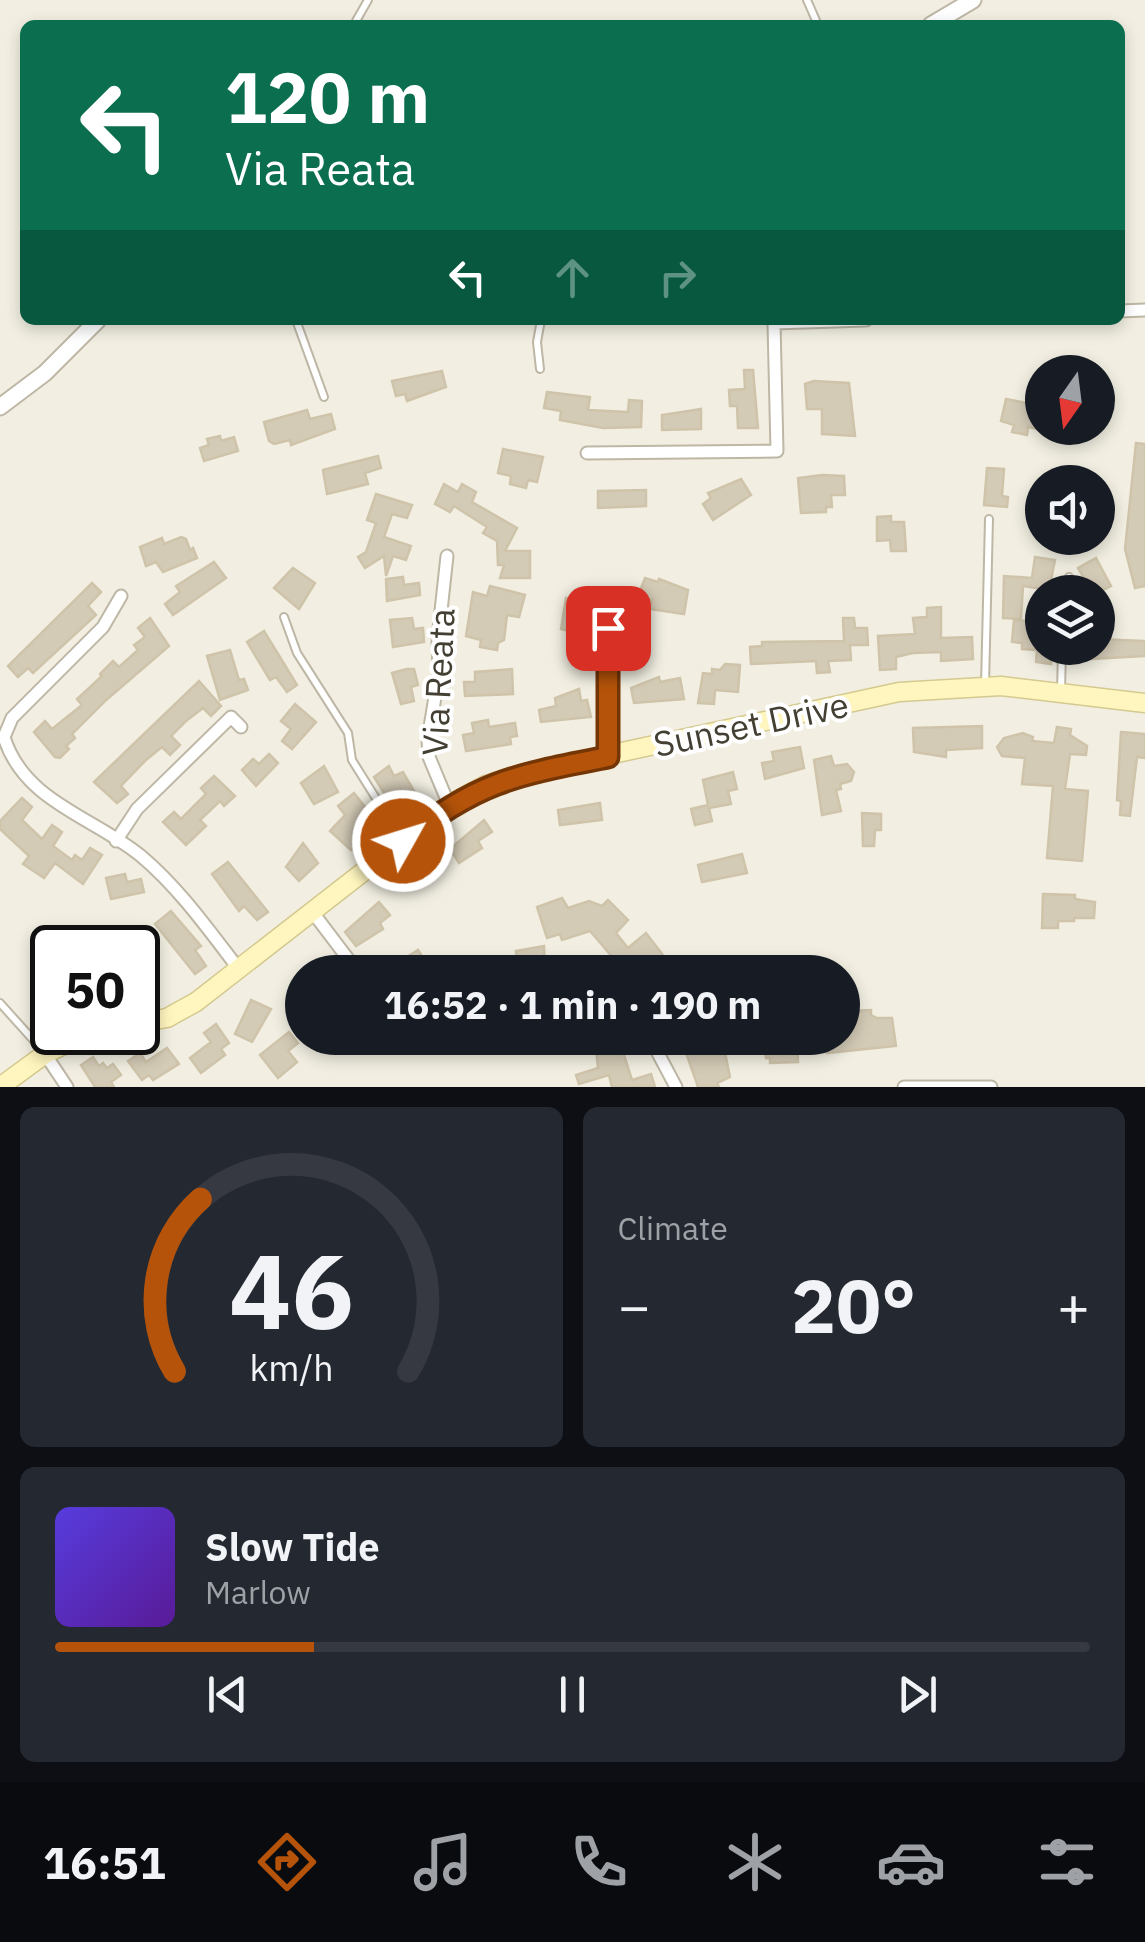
<!DOCTYPE html>
<meta charset="utf-8">
<style>
:root{--surface:#171b24;--page:#242831;--text:#f1f3f6;--muted:#9ea1a6;--line:#363941;--accent:#b45309}
body{margin:0;font-family:"IBM Plex Sans",sans-serif;background:var(--page);color:var(--text);height:100vh;display:flex;flex-direction:column;font-size:38px;white-space:nowrap}
*{box-sizing:border-box;margin:0}
p{font-size:32px;color:var(--muted)}
.icon{flex:none;width:55px;height:55px;fill:none;stroke:currentColor;stroke-width:2;stroke-linecap:round;stroke-linejoin:round}
.map{position:relative;height:1087px;overflow:hidden}
.sheet{display:flex;flex-direction:column;gap:20px;padding:20px;background:#0d0f14;flex:1}
.sheet>*{flex:none}
.top-card{position:absolute;left:20px;top:20px;width:1105px;height:305px;border-radius:15px;box-shadow:0 5px 15px #0003;background:#0b6e4f;color:#fff;overflow:hidden}
.needle{width:65px;rotate:194deg}
.buttons{position:absolute;left:1025px;top:355px;display:grid;gap:20px}
.buttons a{display:grid;place-items:center;width:90px;height:90px;border-radius:50%;background:var(--surface);box-shadow:0 5px 15px #0003;font-size:50px}
.speed{position:absolute;left:30px;top:925px;display:flex;gap:20px;font-size:50px;font-weight:700;text-align:center}
.speed>*{display:grid;place-content:center;width:130px;height:130px;border-radius:50%;background:var(--surface);box-shadow:0 5px 15px #0003;line-height:1}
.speed .limit{border:5px solid #111;border-radius:15px;background:#fff;color:#111}
.pin{position:absolute;display:grid;place-items:center;width:85px;height:85px;color:#fff;margin:-42px;border-radius:20px;box-shadow:0 5px 15px #0006}
.me{position:absolute;width:110px;margin:-55px;rotate:51deg;stroke-linejoin:round;filter:drop-shadow(0 0 8px #0008)}
.turn{display:flex;align-items:center;gap:35px;height:210px;padding:0 40px;font-size:45px}
.turn .icon{width:130px;height:130px;stroke-width:2.5}
.turn b{display:block;font-size:70px;line-height:85px}
.lanes{display:flex;align-items:center;height:95px;padding:0 40px;background:#0003;justify-content:center;gap:50px;direction:ltr}
.lanes .off{opacity:.35}
.big{font-size:75px;font-weight:800;line-height:1.1}
.sheet .card{flex:1;display:flex;flex-direction:column;justify-content:center;gap:15px;min-width:0;padding:0 35px;border-radius:15px;background:var(--page)}
.sheet .dial{align-items:center;gap:0}
.dial svg{height:260px;overflow:visible;fill:none;stroke:var(--line);stroke-width:7;stroke-linecap:round;text-anchor:middle}
.dial text{fill:var(--text);stroke:none}
.song{display:flex;align-items:center;gap:30px}
.cover{width:120px;height:120px;border-radius:15px;background:linear-gradient(135deg,hsl(250 70% 55%),hsl(270 70% 35%))}
.played{height:10px;border-radius:5px;background:linear-gradient(90deg,var(--accent) 25%,var(--line) 25%)}
.keys{display:flex;justify-content:space-around;direction:ltr}
.heat{display:flex;justify-content:space-between;align-items:center;font-size:55px;direction:ltr}
.sheet .tiles{flex:1;display:grid;gap:20px;grid-template-columns:1fr 1fr}
.card:last-child{grid-column:span 2}
.trip{position:absolute;left:285px;top:955px;width:575px;height:100px;border-radius:50px;background:var(--surface);box-shadow:0 5px 15px #0003;font-weight:800;line-height:100px;text-align:center}
.tabs{display:flex;height:160px;justify-content:space-around;align-items:center;background:#090b0e;color:var(--muted)}
.tabs .icon{width:70px;height:70px}
.tabs .selected{color:var(--accent)}
.tabs b{font-size:45px;color:var(--text)}
.map>svg:first-child{display:block}
.building{fill:#d4cbb7;stroke:#cfc4aa;stroke-width:2.5}
.lines{fill:none;stroke-linecap:round;stroke-linejoin:round}
.service-casing{stroke:#beb7a5;stroke-width:10}
.minor-casing{stroke:#beb7a5;stroke-width:15}
.tertiary-casing{stroke:#beb7a5;stroke-width:19}
.secondary-casing{stroke:#d4c98f;stroke-width:21}
.service{stroke:#fff;stroke-width:6}
.minor{stroke:#fff;stroke-width:11}
.tertiary{stroke:#fff;stroke-width:15}
.secondary{stroke:#fff6bf;stroke-width:18}
.route-casing{stroke:#753606;stroke-width:25}
.route{stroke:#b45309;stroke-width:18}
.labels{text-anchor:middle;dominant-baseline:central;stroke-width:8;stroke-linejoin:round;paint-order:stroke}
.street-label{font-size:35px;fill:#443f33;stroke:#fff}
</style>
<div class="map">
<svg width="1145" height="1087" viewBox="0 0 1145 1087">
<rect width="100%" height="100%" fill="#f2efe2"/>
<!-- building -->
<g class="building">
<path d="M744 370H753L758 428H738L737 406H730L729 390 745 389Z"/>
<path d="M442 371 446 387 407 401 405 394 396 396 392 381Z"/>
<path d="M814 381 849 383 855 436 822 434V409H807L805 384Z"/>
<path d="M547 392 590 397 588 410 628 412 629 400 642 401 641 427 603 428 560 420 561 411 544 408Z"/>
<path d="M1006 399 1042 406 1038 429 1028 427 1027 435 1012 432 1014 425 1001 421Z"/>
<path d="M701 409V429L662 430V415Z"/>
<path d="M307 410 310 419 331 414 335 429 291 445 290 440 274 444 269 441 264 422Z"/>
<path d="M220 436 221 441 234 437 238 451 204 461 200 448 209 445 207 439Z"/>
<path d="M1136 443 1145 444V586L1135 588 1125 549Z"/>
<path d="M503 449 543 457 537 482 528 480 526 488 510 484 511 476 498 473Z"/>
<path d="M378 456 381 468 365 473 368 484 327 494 323 470Z"/>
<path d="M987 468 1004 469 1002 496 1008 497 1007 507 984 505Z"/>
<path d="M822 475 844 476 845 495H831L832 507H826V512L801 513 798 478Z"/>
<path d="M741 479 751 495 713 520 703 504 711 498 708 493Z"/>
<path d="M444 484 458 492 462 484 476 492 472 502 517 528 505 551H530V578H500L504 565H498L497 541 483 533 487 527 454 506 450 512 435 504Z"/>
<path d="M646 490V506L598 508V491Z"/>
<path d="M376 494 412 505 407 518 392 514 384 537 411 546 406 560 393 556 386 576 384 556 365 568 358 557 366 552 376 523 367 520Z"/>
<path d="M891 516V522H904L906 551H891L890 540 877 541V517Z"/>
<path d="M181 537 186 539 190 550 193 548 197 558 163 572 156 562 146 566 140 547 162 538 164 544Z"/>
<path d="M1035 557 1055 560 1049 590 1023 586 1021 619 1003 618 1004 576 1032 578Z"/>
<path d="M1096 558 1111 586 1099 592H1081L1077 585 1085 580 1078 568Z"/>
<path d="M214 562 226 578 173 615 165 604 180 592 176 586Z"/>
<path d="M293 568 315 583 299 609 274 588Z"/>
<path d="M403 577 404 585 419 583 420 595 387 601 386 579Z"/>
<path d="M645 578 658 582 659 579 688 590 684 614 650 609 652 600 638 596Z"/>
<path d="M92 583 101 592 88 606 96 615 33 673 28 668 18 677 8 666Z"/>
<path d="M490 586 525 595 519 617 507 615 504 640 498 643 497 650 480 647 481 640 466 636 473 592 487 596Z"/>
<path d="M566 598 596 600 590 636 561 629Z"/>
<path d="M941 607V638L972 637 973 659 941 661V652L913 653 896 657V669L880 670 878 636 915 634 913 618 927 617V608Z"/>
<path d="M150 618 169 646 105 701 72 734 75 738 66 746 69 749 60 758 55 757 34 732 45 721 52 729 82 705 77 699 102 676 100 674 113 661 119 667 138 650 134 645 145 637 138 628Z"/>
<path d="M412 618 414 629 423 628 424 642 393 647 390 620Z"/>
<path d="M843 618H854L855 628H867L868 645H850L851 660 828 661 830 672 817 673 816 661 751 664 750 647 762 646V642L844 641Z"/>
<path d="M1014 620 1042 622V648H1052L1051 664 1036 662 1037 650 1022 649V643L1012 642Z"/>
<path d="M264 631 297 685 287 692 276 677 270 680 247 642Z"/>
<path d="M1098 639 1145 641V656L1074 660V648H1098Z"/>
<path d="M230 650 239 680 244 679 248 690 220 700 207 656Z"/>
<path d="M725 664 740 665 738 692 715 690 714 704 698 703 703 673 712 674V669L720 670Z"/>
<path d="M407 669H414L418 685 411 687 414 701 401 704 392 673Z"/>
<path d="M512 669 513 694 465 696 464 682H475V672Z"/>
<path d="M659 677 660 682 680 678 684 699 634 703 631 688Z"/>
<path d="M199 681 221 706 211 716 203 708 186 721 171 736 180 745 170 755 162 747 146 760 121 786 128 794 117 803 94 782Z"/>
<path d="M579 689 581 701 587 700 591 717 541 722 539 710 556 706 555 698Z"/>
<path d="M295 704 316 722 292 749 282 741 291 729 281 721Z"/>
<path d="M488 720 489 727 515 723 517 736 510 737 511 744 466 751 463 735 474 733 472 723Z"/>
<path d="M982 726V748L946 750V757L914 752 913 728Z"/>
<path d="M1057 727 1071 729 1070 735 1087 746 1086 755 1070 754 1065 789 1088 791 1082 861 1047 858 1053 786 1022 784 1025 758 1002 756 997 747 1004 738 1023 733 1033 737 1032 741 1054 743Z"/>
<path d="M1121 732 1145 734V758L1137 757 1130 816 1120 815 1121 801 1117 800Z"/>
<path d="M800 747 804 768 765 779 762 763 774 761 772 752Z"/>
<path d="M269 754 278 763 256 786 242 770 253 759 259 764Z"/>
<path d="M831 756 834 766 847 764 854 772 851 781 840 784 841 789 836 790 841 811 822 815 814 760Z"/>
<path d="M324 766 338 792 314 804 301 783Z"/>
<path d="M389 766 394 776 403 772 414 791 406 800 408 803 395 810 374 777Z"/>
<path d="M733 772 737 789 728 791 731 804 709 808 712 821 695 825 691 809 708 805 703 780Z"/>
<path d="M214 776 235 796 224 806 220 801 200 820 206 826 186 845 163 822 174 812 181 819 206 794 201 788Z"/>
<path d="M354 793 381 827 351 850 330 831 345 815 338 806Z"/>
<path d="M22 798 32 807 22 820 42 839 52 825 62 832 53 846 72 860 75 855 82 860 90 848 102 855 83 884 55 863 44 878 23 864 29 856 0 829V821Z"/>
<path d="M600 803 602 820 560 825 558 810Z"/>
<path d="M862 813 881 814V830H875L874 846H863Z"/>
<path d="M484 820 492 832 478 841 482 848 459 863 450 849Z"/>
<path d="M303 843 318 863 299 881 286 867Z"/>
<path d="M742 854 747 873 702 882 698 865Z"/>
<path d="M228 862 268 912 257 920 244 906 239 911 212 874Z"/>
<path d="M125 874 127 882 141 879 144 892 111 899 106 878Z"/>
<path d="M1043 894 1075 895V899L1095 902 1094 918H1074V921H1058V928H1042Z"/>
<path d="M562 898 568 908 589 901 602 906 608 900 628 920 616 933 628 948 646 933 666 959 654 969 652 965 643 972H634L626 963 621 967 590 931 562 940 560 934 547 938 537 907Z"/>
<path d="M379 902 390 915 380 923 383 929 356 946 345 932Z"/>
<path d="M171 911 201 946 195 950 206 966 195 974 155 924Z"/>
<path d="M544 946 545 972H517L516 951Z"/>
<path d="M418 950 429 967 421 972H383Z"/>
<path d="M251 1000 271 1009 252 1042 235 1034Z"/>
<path d="M871 1010V1015L877 1018H892L896 1046 827 1053V1038H842V1021L851 1022V1011Z"/>
<path d="M216 1024 229 1043 221 1049 225 1055 201 1073 190 1058 211 1042 204 1033Z"/>
<path d="M289 1032 298 1043 288 1051 297 1062 278 1078 260 1055Z"/>
<path d="M624 1038 628 1050 623 1052 632 1080 651 1074 655 1087H612L609 1075 579 1084 576 1075 598 1068 596 1048 611 1044 609 1039Z"/>
<path d="M681 1038H722L730 1077 717 1083 719 1087H698Z"/>
<path d="M764 1038H797L798 1062 770 1063V1058H766Z"/>
<path d="M167 1048 179 1064 153 1080 149 1075 142 1080 128 1061 140 1053 146 1062Z"/>
<path d="M93 1057 99 1066 103 1063 107 1068 113 1064 121 1075 111 1082 114 1087H95L81 1065Z"/>
</g>
<g class="lines">
<defs>
<g id="service">
<path d="M807 0 818 25"/>
<path d="M356 21 368 0"/>
<path d="M296 320 324 397"/>
<path d="M540 369 537 342 541 320"/>
<path d="M1067 592 1069 577"/>
<path d="M284 617 297 653 348 733 352 760 402 840"/>
<path d="M985 685 989 519"/>
<path d="M1061 693 1062 648"/>
<path d="M0 1003 45 1053"/>
</g>
<g id="minor">
<path d="M1120 311 1145 310"/>
<path d="M587 453 777 451 774 323 866 320"/>
<path d="M447 556 438 638 439 673 428 739 429 757 449 805"/>
<path d="M121 596 103 627 12 718 4 737C24 802 94 817 141 856 179 888 208 929 238 968"/>
<path d="M608 757V628"/>
<path d="M116 841 137 809 231 717 241 727"/>
<path d="M311 910 358 972"/>
<path d="M580 972H581"/>
<path d="M650 1038 676 1087"/>
<path d="M45 1054 67 1087"/>
<path d="M904 1087H991"/>
</g>
<g id="tertiary">
<path d="M931 25 973 0"/>
<path d="M0 407 45 373 98 320"/>
</g>
<g id="secondary">
<path d="M138 1023 167 1018 196 1002 449 805 486 785 525 773 899 692 1001 686 1145 703"/>
<path d="M0 1087 45 1054 91 1032"/>
</g>
</defs>
<!-- service casing -->
<use href="#service" class="service-casing"/>
<!-- minor casing -->
<use href="#minor" class="minor-casing"/>
<!-- tertiary casing -->
<use href="#tertiary" class="tertiary-casing"/>
<!-- secondary casing -->
<use href="#secondary" class="secondary-casing"/>
<!-- service -->
<use href="#service" class="service"/>
<!-- minor -->
<use href="#minor" class="minor"/>
<!-- tertiary -->
<use href="#tertiary" class="tertiary"/>
<!-- secondary -->
<use href="#secondary" class="secondary"/>
</g>
<g class="lines">
<defs>
<path id="route" d="M403 841C478 781 516 775 608 757V628"/>
</defs>
<!-- route casing -->
<use href="#route" class="route-casing"/>
<!-- route -->
<use href="#route" class="route"/>
</g>
<g class="labels">
<!-- street labels -->
<g class="street-label">
<text transform="translate(438 682) rotate(-87)">Via Reata</text>
<text transform="translate(751 724) rotate(-12)">Sunset Drive</text>
</g>
</g>
</svg>
<div class="buttons">
<a><svg class="needle" viewBox="-14 -14 28 28"><path d="M0-13l5 13h-10z" fill="#e53935"/><path d="M0 13l5-13h-10z" fill="#9ea1a6"/></svg></a>
<a><svg class="icon" aria-label="sound" viewBox="0 0 24 24"><path d="M4 9h4l5-4v14l-5-4H4zM17 9q2 3 0 6"/></svg></a>
<a><svg class="icon" aria-label="layers" viewBox="0 0 24 24"><path d="M12 4l9 5-9 5-9-5zM3 14l9 5 9-5"/></svg></a>
</div>
<div class="speed"><div class="limit">50</div></div>
<div class="pin" style="left:608px;top:628px;background:#d93025"><svg class="icon" aria-label="arrive" viewBox="0 0 24 24"><path d="M6 21V4h12l-3 4 3 4H6"/></svg></div>
<svg class="me" style="left:403px;top:841px" viewBox="-20 -20 40 40"><circle r="17" fill="#b45309" stroke="#fff" stroke-width="3"/><path d="M0-11L8 9 0 5-8 9z" fill="#fff"/></svg>
<div class="trip">16:52 · 1 min · 190 m</div>
<div class="top-card">
<div class="turn"><svg class="icon" aria-label="left" viewBox="0 0 24 24"><path d="M17 20v-9H6M10 6l-5 5 5 5"/></svg><div><b>120 m</b>Via Reata</div></div>
<div class="lanes"><svg class="icon" aria-label="left" viewBox="0 0 24 24"><path d="M17 20v-9H6M10 6l-5 5 5 5"/></svg><svg class="icon off" aria-label="ahead" viewBox="0 0 24 24"><path d="M12 20V5M6 11l6-6 6 6"/></svg><svg class="icon off" aria-label="right" viewBox="0 0 24 24"><path d="M7 20v-9h11M14 6l5 5-5 5"/></svg></div>
</div>
</div>
<section class="sheet">
<div class="tiles">
<div class="card dial"><svg viewBox="0 0 100 80">
<path d="M14 69A42 42 0 1 1 86 69"/>
<path d="M14 69A42 42 0 0 1 22 16" stroke="#b45309"/>
<text x="50" y="56" font-size="32" font-weight="700">46</text>
<text x="50" y="72" font-size="11">km/h</text>
</svg></div>
<div class="card"><p>Climate</p>
<div class="heat"><a>−</a><b class="big">20°</b><a>+</a></div>
</div>
<div class="card">
<div class="song"><i class="cover"></i><div><b>Slow Tide</b><p>Marlow</p></div></div>
<div class="played"></div>
<div class="keys"><svg class="icon" aria-label="previous" viewBox="0 0 24 24"><path d="M18 5L8 12l10 7zM5 5v14"/></svg><svg class="icon" aria-label="pause" viewBox="0 0 24 24"><path d="M8 5v14M16 5v14"/></svg><svg class="icon" aria-label="next" viewBox="0 0 24 24"><path d="M6 5l10 7-10 7zM19 5v14"/></svg></div>
</div>
</div>
</section>
<nav class="tabs">
<b>16:51</b>
<svg class="icon selected" aria-label="directions" viewBox="0 0 24 24"><path d="M12 3l9 9-9 9-9-9zM9 14v-3h6M13 9l2 2-2 2"/></svg>
<svg class="icon" aria-label="music" viewBox="0 0 24 24"><path d="M9 18V5l10-2v13"/><circle cx="6" cy="18" r="3"/><circle cx="16" cy="16" r="3"/></svg>
<svg class="icon" aria-label="phone" viewBox="0 0 24 24"><path d="M5 4h4l2 5-3 2q2 4 5 5l2-3 5 2v4C11 20 4 13 5 4z"/></svg>
<svg class="icon" aria-label="climate" viewBox="0 0 24 24"><path d="M12 3v18M4 7l16 10M4 17L20 7"/></svg>
<svg class="icon" aria-label="car" viewBox="0 0 24 24"><path d="M5 17H2v-5l4-1 3-4h7l3 4 3 1v5h-3M9 17h6M6 11h13"/><circle cx="7" cy="17" r="2"/><circle cx="17" cy="17" r="2"/></svg>
<svg class="icon" aria-label="filters" viewBox="0 0 24 24"><path d="M4 7h16M4 17h16"/><circle cx="9" cy="7" r="2"/><circle cx="15" cy="17" r="2"/></svg>
</nav>
